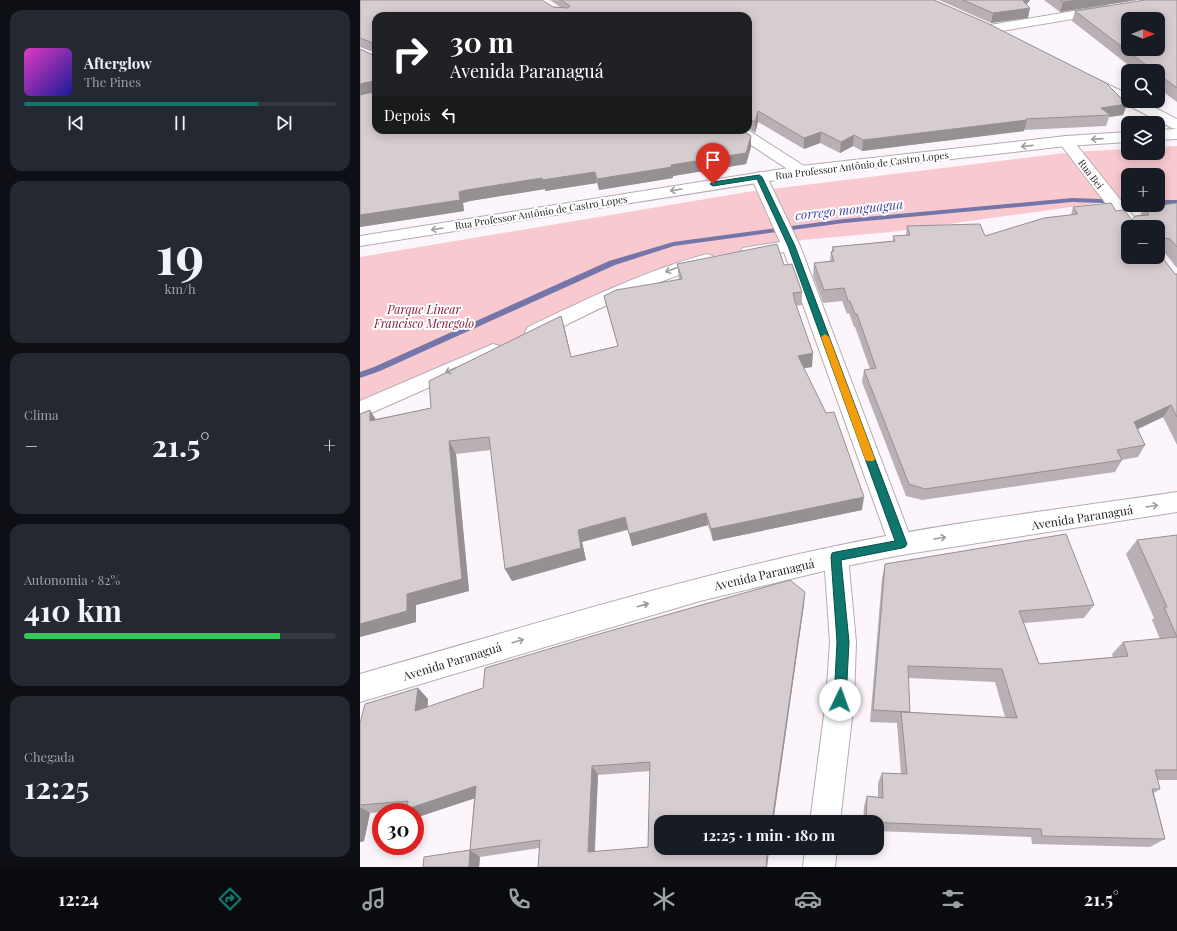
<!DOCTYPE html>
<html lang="pt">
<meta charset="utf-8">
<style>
:root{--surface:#171b24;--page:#242831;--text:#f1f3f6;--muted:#9ea1a6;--line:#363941;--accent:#0f766e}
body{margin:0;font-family:"Playfair Display",serif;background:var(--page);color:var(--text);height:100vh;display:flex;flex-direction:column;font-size:15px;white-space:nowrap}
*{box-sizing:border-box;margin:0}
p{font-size:13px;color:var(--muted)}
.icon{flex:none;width:22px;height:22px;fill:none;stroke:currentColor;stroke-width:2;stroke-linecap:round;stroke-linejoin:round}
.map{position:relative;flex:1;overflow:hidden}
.panel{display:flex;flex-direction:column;gap:10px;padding:10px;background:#0d0f14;width:360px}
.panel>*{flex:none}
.hud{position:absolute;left:12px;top:12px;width:380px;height:122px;border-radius:12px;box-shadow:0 2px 10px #0003;background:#202124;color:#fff;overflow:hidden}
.needle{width:26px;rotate:90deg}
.controls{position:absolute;left:761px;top:12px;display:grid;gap:8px}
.controls a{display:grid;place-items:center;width:44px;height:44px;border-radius:8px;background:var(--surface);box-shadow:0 2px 10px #0003;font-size:20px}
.speed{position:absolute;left:12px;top:803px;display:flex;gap:8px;font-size:20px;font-weight:700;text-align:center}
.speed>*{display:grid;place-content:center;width:52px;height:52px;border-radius:50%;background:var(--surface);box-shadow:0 2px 10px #0003;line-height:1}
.speed .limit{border:6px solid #d22;background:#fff;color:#111}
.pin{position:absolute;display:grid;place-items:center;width:34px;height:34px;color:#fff;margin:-41px -17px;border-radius:50% 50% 50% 0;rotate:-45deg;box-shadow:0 0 4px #0007}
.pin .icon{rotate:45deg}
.me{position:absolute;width:44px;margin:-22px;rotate:3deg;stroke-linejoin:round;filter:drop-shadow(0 0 3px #0008)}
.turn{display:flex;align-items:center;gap:14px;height:84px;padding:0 12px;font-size:18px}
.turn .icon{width:52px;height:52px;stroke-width:2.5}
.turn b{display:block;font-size:28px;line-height:34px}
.then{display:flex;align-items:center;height:38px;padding:0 12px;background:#0003;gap:8px;font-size:15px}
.big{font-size:30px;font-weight:700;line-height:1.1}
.panel .widget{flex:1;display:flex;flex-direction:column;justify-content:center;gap:6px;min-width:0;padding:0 14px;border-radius:12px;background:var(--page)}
.panel .dial{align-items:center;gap:0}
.dial b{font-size:52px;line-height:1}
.song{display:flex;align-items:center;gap:12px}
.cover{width:48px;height:48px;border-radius:6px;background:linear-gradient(135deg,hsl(310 70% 55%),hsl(240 70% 35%))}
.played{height:4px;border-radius:2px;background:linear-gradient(90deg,var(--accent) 75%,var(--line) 75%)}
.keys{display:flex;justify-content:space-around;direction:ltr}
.heat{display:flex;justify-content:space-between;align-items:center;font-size:22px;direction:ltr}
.charge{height:6px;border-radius:3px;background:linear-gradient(90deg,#34c759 82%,var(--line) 0)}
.trip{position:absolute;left:294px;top:815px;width:230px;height:40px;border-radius:12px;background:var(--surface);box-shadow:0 2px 10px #0003;font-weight:700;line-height:40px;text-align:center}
.tabs{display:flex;height:64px;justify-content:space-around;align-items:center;background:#090b0e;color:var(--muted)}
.tabs .icon{width:28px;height:28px}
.tabs .current{color:var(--accent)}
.tabs b{font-size:18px;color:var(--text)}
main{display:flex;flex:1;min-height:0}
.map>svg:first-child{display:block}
.green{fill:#f8c9cf}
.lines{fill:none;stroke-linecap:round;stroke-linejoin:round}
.stream{fill:#7476aa;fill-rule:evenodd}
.minor-casing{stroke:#b3adb3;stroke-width:2}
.major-casing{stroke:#b3adb3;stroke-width:2}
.minor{fill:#fff;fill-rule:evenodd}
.major{fill:#fff;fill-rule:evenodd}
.wall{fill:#b8b0b4;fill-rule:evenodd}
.shaded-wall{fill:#969092}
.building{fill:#d6cdd1;stroke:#969092;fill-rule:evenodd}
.oneway{stroke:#9e9d9e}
.route{fill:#0f766e;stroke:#0a4d48}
.slow{fill:#f59e0b}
.labels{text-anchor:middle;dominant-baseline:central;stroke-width:4;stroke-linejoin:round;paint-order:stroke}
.far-street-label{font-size:10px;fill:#282528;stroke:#fff}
.park-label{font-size:12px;font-style:italic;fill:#7e1635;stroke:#fff}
.street-label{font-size:12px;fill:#282528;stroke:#fff}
.water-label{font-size:13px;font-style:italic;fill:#4a469e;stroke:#fff}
</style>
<main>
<section class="panel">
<div class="widget">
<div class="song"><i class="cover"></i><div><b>Afterglow</b><p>The Pines</p></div></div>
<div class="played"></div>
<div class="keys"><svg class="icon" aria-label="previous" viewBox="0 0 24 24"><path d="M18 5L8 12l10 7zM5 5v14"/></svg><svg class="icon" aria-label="pause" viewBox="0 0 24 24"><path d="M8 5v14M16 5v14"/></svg><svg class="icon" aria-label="next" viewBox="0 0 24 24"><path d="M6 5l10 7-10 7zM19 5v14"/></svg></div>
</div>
<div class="widget dial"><b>19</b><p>km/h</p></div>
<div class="widget"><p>Clima</p>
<div class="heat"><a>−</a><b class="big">21.5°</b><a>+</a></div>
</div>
<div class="widget"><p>Autonomia · 82%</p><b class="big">410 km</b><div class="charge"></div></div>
<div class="widget"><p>Chegada</p><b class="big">12:25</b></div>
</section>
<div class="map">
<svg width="817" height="867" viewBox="0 0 817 867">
<rect width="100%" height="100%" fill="#fcf5fc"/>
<!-- green -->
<path class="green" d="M817 146V201L798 202V175H768V202H747L531 232 442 240 347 257 0 417V257L387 192 713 152 768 149V153H798V147Z"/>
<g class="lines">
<!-- stream -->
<g class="stream">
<path d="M712 198 768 200V204L712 202 484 223 314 246 255 265 20 371 0 378V372L14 367 249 261 313 242 484 219Z"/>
<rect x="798" y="200" width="19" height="4"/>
</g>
<defs>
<g id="minor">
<path d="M744 6 748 7 750 10 748 13 630 33 626 32 624 29 626 26 630 25Z"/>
<path d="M730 76 768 94V101H782L817 119V129L812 128 725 83 723 80 725 77Z"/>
<path d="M371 130H388L447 168 449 171 447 174 441 176 435 174 373 133Z"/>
<path d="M706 136 711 138 782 227H768L767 231 698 141 701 138Z"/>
<path d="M399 172 405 174 407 177 440 246 553 544 550 552 541 555 532 552 529 544 424 252 389 258 383 256 380 252 383 248 420 242 391 177 393 174Z"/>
<path d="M347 254 353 256 356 260 353 264C293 281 238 309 182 337L175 339 168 337 165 332 168 327C227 299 284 271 347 254Z"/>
<path d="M133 344 140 346 143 351 140 356 0 418V401Z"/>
<path d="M476 546 485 549 488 557 496 642 494 700 480 822H450L466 700 470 642 464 557 467 549Z"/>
<path d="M445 848H477L475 867H443Z"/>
</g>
<g id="major">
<path d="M817 129V139L798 140V130Z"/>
<path d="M768 132V142L706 146 441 176 0 246V236L441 166 706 136Z"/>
<path d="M817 492V512L541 555 476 568 340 601 0 702V674C158 629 315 580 476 546 588 522 704 509 817 492Z"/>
</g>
</defs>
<!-- minor casing -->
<use href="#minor" class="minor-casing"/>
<!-- major casing -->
<use href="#major" class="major-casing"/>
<!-- minor -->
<use href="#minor" class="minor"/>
<!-- major -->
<use href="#major" class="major"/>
</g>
<!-- wall -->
<g class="wall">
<path d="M0 0 200 7 190 0H574L767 104 763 115 749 117 746 126 664 130V131L502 151 493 146 480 153 460 143 444 149 398 122 395 133 388 128V16H16L391 136V147L386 164 313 176V178L239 190 237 183 185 191V189L110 201 103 203 104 211 0 227V49L13 55V52L0 47Z"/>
<path d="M579 0H670L667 4 668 18 631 23Z"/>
<path d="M684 0H777L700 12Z"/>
<path d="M817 0V102L798 88V71H776L712 21 715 11Z"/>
<path d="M817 203V268L804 252 799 251 798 252 815 274H817V445L803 417 778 429 785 445 778 457 762 460 755 472 562 500 546 496 502 382 504 370 510 369 495 327H494L489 313 487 314 482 301 463 303 453 276 454 263 470 261 471 252 472 251V247L533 241V236L546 235 547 226 625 236 711 215 713 207 756 211 772 220 780 216 784 207ZM798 227V257H768Z"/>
<path d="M317 264 424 265 442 292V305L436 306 452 367 444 368 502 510 353 541 348 525 272 546 268 530 222 542 226 560 152 581 145 569 131 450 96 454 109 591 56 605V622L0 637V414L16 419 71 408 205 330 211 357 258 346 247 309 244 296 319 279Z"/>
<path d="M817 535V780H798L800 789 794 793 805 839 790 847 672 844 671 837 517 831V822H503L504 806 507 796 518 797V783L522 773 541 774 537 723 510 722 522 578 525 564 734 605 724 618 664 623 679 664 753 657 752 654 763 642 800 639 792 620 794 618 766 554 777 540ZM548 678 635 682 645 717 550 712Z"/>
<path d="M444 604 407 867 179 848 120 857 119 867H63L110 850 114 798 58 817 47 810 10 813 4 841 0 842V723L58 688 68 699V707ZM290 771 288 847 235 852 238 775Z"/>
</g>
<!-- shaded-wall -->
<g class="shaded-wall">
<path d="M664 0H670L663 9 670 8 668 18 631 23 633 13Z"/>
<path d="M718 0H777L700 12 703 2Z"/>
<path d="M13 81 16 92 0 96V84Z"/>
<path d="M767 104 763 115 749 117 750 115 741 108Z"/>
<path d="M398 111V122L395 133V122Z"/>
<path d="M667 120 664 131 502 151 503 140Z"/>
<path d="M461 132 460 143 444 149V138Z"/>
<path d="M494 135 493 146 480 153 481 142Z"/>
<path d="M391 136V147L386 164 313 176V178L239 190 237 179 311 165Z"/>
<path d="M235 172 237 183 185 191V189L110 201 103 203 104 211 0 227V215L106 190 182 178Z"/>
<path d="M201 316 205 330 214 370 211 357Z"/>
<path d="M453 353 452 367 438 369V356Z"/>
<path d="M811 405 803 417 767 434 774 422Z"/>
<path d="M10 410 18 423 10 421Z"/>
<path d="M89 441 96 454 109 591 56 605V622L0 637V624L47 594Z"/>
<path d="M504 497 502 510 353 541 351 529Z"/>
<path d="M346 513 348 525 272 546 269 534Z"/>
<path d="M265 517 268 529 222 542 226 560 152 581 145 569 218 530Z"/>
<path d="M445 592 444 604 413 822H412Z"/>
<path d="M58 688 68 699 66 721 55 711Z"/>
<path d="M232 766 238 775 234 859 228 852Z"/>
<path d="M116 786 125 795 58 817 55 815V812H50L47 809Z"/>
<path d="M0 807 10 813 4 841 0 842Z"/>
<path d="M408 848H409L407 867H406Z"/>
<path d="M110 850 120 857 119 867H109Z"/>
</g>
<!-- building -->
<g class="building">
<path d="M0 0H182L193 7 208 8 210 6 201 0H574L627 23 746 83 767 104 741 108 750 115 666 119 667 120 503 140 494 135 481 142 461 132 444 138 398 111 395 122 388 118V16H16V130H382L391 136 386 153 311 165 312 167 237 179 235 172 182 180V178L106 190 99 192 100 200 0 215V95L13 92V81L0 84V49L13 55V43L0 38Z"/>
<path d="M603 0H664L663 1 670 8 633 13Z"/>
<path d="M700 0H718L703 2Z"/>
<path d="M785 0H817V88L798 74V71H794L715 11ZM768 19H798V49H768Z"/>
<path d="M751 203 756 211 764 210 772 220 775 216 789 215 784 207 817 203V247L810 239 803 238V243H798V227H768V257H798V252L815 274H817V417L811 405 774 422 785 445 757 450 762 460 565 489 549 484 504 370 516 368 497 314H495L490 301H488L484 288 464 290 454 263 474 261 471 252 474 251 472 247 535 241 533 236 550 235 547 226 620 224 625 236 684 218 718 214 713 207Z"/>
<path d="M417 244 424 265 432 264 442 292 433 293 435 302 453 353 438 356 466 413 474 412 504 497 351 529 346 513 269 534 265 517 218 530 221 548 145 569 129 437 89 441 102 579 47 594V611L0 624V414L10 410V421L71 408 69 381 201 316 211 357 258 346 244 296 256 290 322 279 317 264Z"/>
<path d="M706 534 734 605 659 611 679 664 768 656 763 642 817 637V770H795L800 789H792L805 839 682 836 681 829 506 822 507 796 523 798 522 773 547 774 541 712 657 718 642 669 548 666 550 712 513 710 525 564Z"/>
<path d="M817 535V637L804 607H807L777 540Z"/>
<path d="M430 580 445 592 412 822H301V848H408L406 867H178L180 840 110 850 109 867H63L64 857 110 850 116 786 47 809 48 801 0 805V723L5 704 58 688 55 711 123 688 125 668 239 634ZM290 762 288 847 228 852 232 766Z"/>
</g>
<!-- one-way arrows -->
<defs><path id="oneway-shaft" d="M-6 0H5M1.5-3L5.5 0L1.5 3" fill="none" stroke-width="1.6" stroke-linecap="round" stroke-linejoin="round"/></defs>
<g class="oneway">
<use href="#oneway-shaft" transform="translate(737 139) rotate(176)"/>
<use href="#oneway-shaft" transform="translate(667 146) rotate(174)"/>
<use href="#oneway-shaft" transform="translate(316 190) rotate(171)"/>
<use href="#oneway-shaft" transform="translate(77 229) rotate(171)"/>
<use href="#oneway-shaft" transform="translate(311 270) rotate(159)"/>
<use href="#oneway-shaft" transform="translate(91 370) rotate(156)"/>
<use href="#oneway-shaft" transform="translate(792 506) rotate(-9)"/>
<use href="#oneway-shaft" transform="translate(580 538) rotate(-9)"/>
<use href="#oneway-shaft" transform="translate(283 605) rotate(-16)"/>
<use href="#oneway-shaft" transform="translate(158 641) rotate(-17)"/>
</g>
<!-- route -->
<path class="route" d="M399 175 402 177 435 246 547 544 545 547 542 548 481 560 489 642 486 700 484 704 480 705 476 704 474 700 477 642 471 557 472 553 476 552 535 541 428 246 397 179 353 186 350 184 353 182Z"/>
<!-- slow -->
<path class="slow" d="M465 334 469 337 515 459 513 461H507L505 459 461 337Z"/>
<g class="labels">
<!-- far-street labels -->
<g class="far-street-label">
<text transform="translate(502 165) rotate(-7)">Rua Professor Antônio de Castro Lopes</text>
<text transform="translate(731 174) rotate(52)">Rua Bei</text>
<text transform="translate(181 212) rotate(-9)">Rua Professor Antônio de Castro Lopes</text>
</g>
<!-- park labels -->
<g class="park-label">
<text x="64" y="309">Parque Linear<tspan x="64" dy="14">Francisco Menegolo</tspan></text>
</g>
<!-- street labels -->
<g class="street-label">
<text transform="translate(722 517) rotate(-9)">Avenida Paranaguá</text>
<text transform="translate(404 574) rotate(-13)">Avenida Paranaguá</text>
<text transform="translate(92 661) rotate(-17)">Avenida Paranaguá</text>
</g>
<!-- water labels -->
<g class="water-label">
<text transform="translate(489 209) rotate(-6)">corrego monguagua</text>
</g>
</g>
</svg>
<div class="controls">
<a><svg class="needle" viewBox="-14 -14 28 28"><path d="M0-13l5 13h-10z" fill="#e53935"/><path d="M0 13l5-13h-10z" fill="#9ea1a6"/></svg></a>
<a><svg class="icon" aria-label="search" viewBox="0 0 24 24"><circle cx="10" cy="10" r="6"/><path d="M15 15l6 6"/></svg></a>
<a><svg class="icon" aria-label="layers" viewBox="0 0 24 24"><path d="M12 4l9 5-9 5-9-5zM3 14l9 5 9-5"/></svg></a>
<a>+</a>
<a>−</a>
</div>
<div class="speed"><div class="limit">30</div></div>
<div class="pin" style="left:353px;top:184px;background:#d93025"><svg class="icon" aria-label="arrive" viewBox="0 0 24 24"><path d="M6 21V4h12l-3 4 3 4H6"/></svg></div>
<svg class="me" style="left:480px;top:700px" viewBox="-20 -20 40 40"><circle r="19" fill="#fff"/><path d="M0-13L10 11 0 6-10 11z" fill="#0f766e"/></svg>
<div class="trip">12:25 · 1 min · 180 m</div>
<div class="hud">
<div class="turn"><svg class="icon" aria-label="right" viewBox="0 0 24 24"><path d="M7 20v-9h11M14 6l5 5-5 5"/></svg><div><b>30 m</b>Avenida Paranaguá</div></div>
<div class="then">Depois<svg class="icon" aria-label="left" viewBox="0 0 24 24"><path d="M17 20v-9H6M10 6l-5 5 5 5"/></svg></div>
</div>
</div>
</main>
<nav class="tabs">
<b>12:24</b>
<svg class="icon current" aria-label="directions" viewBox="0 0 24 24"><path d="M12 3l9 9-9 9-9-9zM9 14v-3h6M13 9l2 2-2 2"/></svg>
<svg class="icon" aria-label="music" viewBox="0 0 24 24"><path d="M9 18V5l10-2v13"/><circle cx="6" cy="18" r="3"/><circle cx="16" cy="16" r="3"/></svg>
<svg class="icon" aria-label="phone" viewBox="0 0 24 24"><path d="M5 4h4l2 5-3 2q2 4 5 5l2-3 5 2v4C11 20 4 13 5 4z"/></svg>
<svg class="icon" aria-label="climate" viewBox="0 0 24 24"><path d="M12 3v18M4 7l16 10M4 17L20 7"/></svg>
<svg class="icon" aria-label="car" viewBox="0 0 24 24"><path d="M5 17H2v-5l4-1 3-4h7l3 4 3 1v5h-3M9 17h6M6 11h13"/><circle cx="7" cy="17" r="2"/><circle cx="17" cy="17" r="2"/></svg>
<svg class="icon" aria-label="filters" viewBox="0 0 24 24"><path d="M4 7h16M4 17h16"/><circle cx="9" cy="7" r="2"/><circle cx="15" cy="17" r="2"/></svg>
<b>21.5°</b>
</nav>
